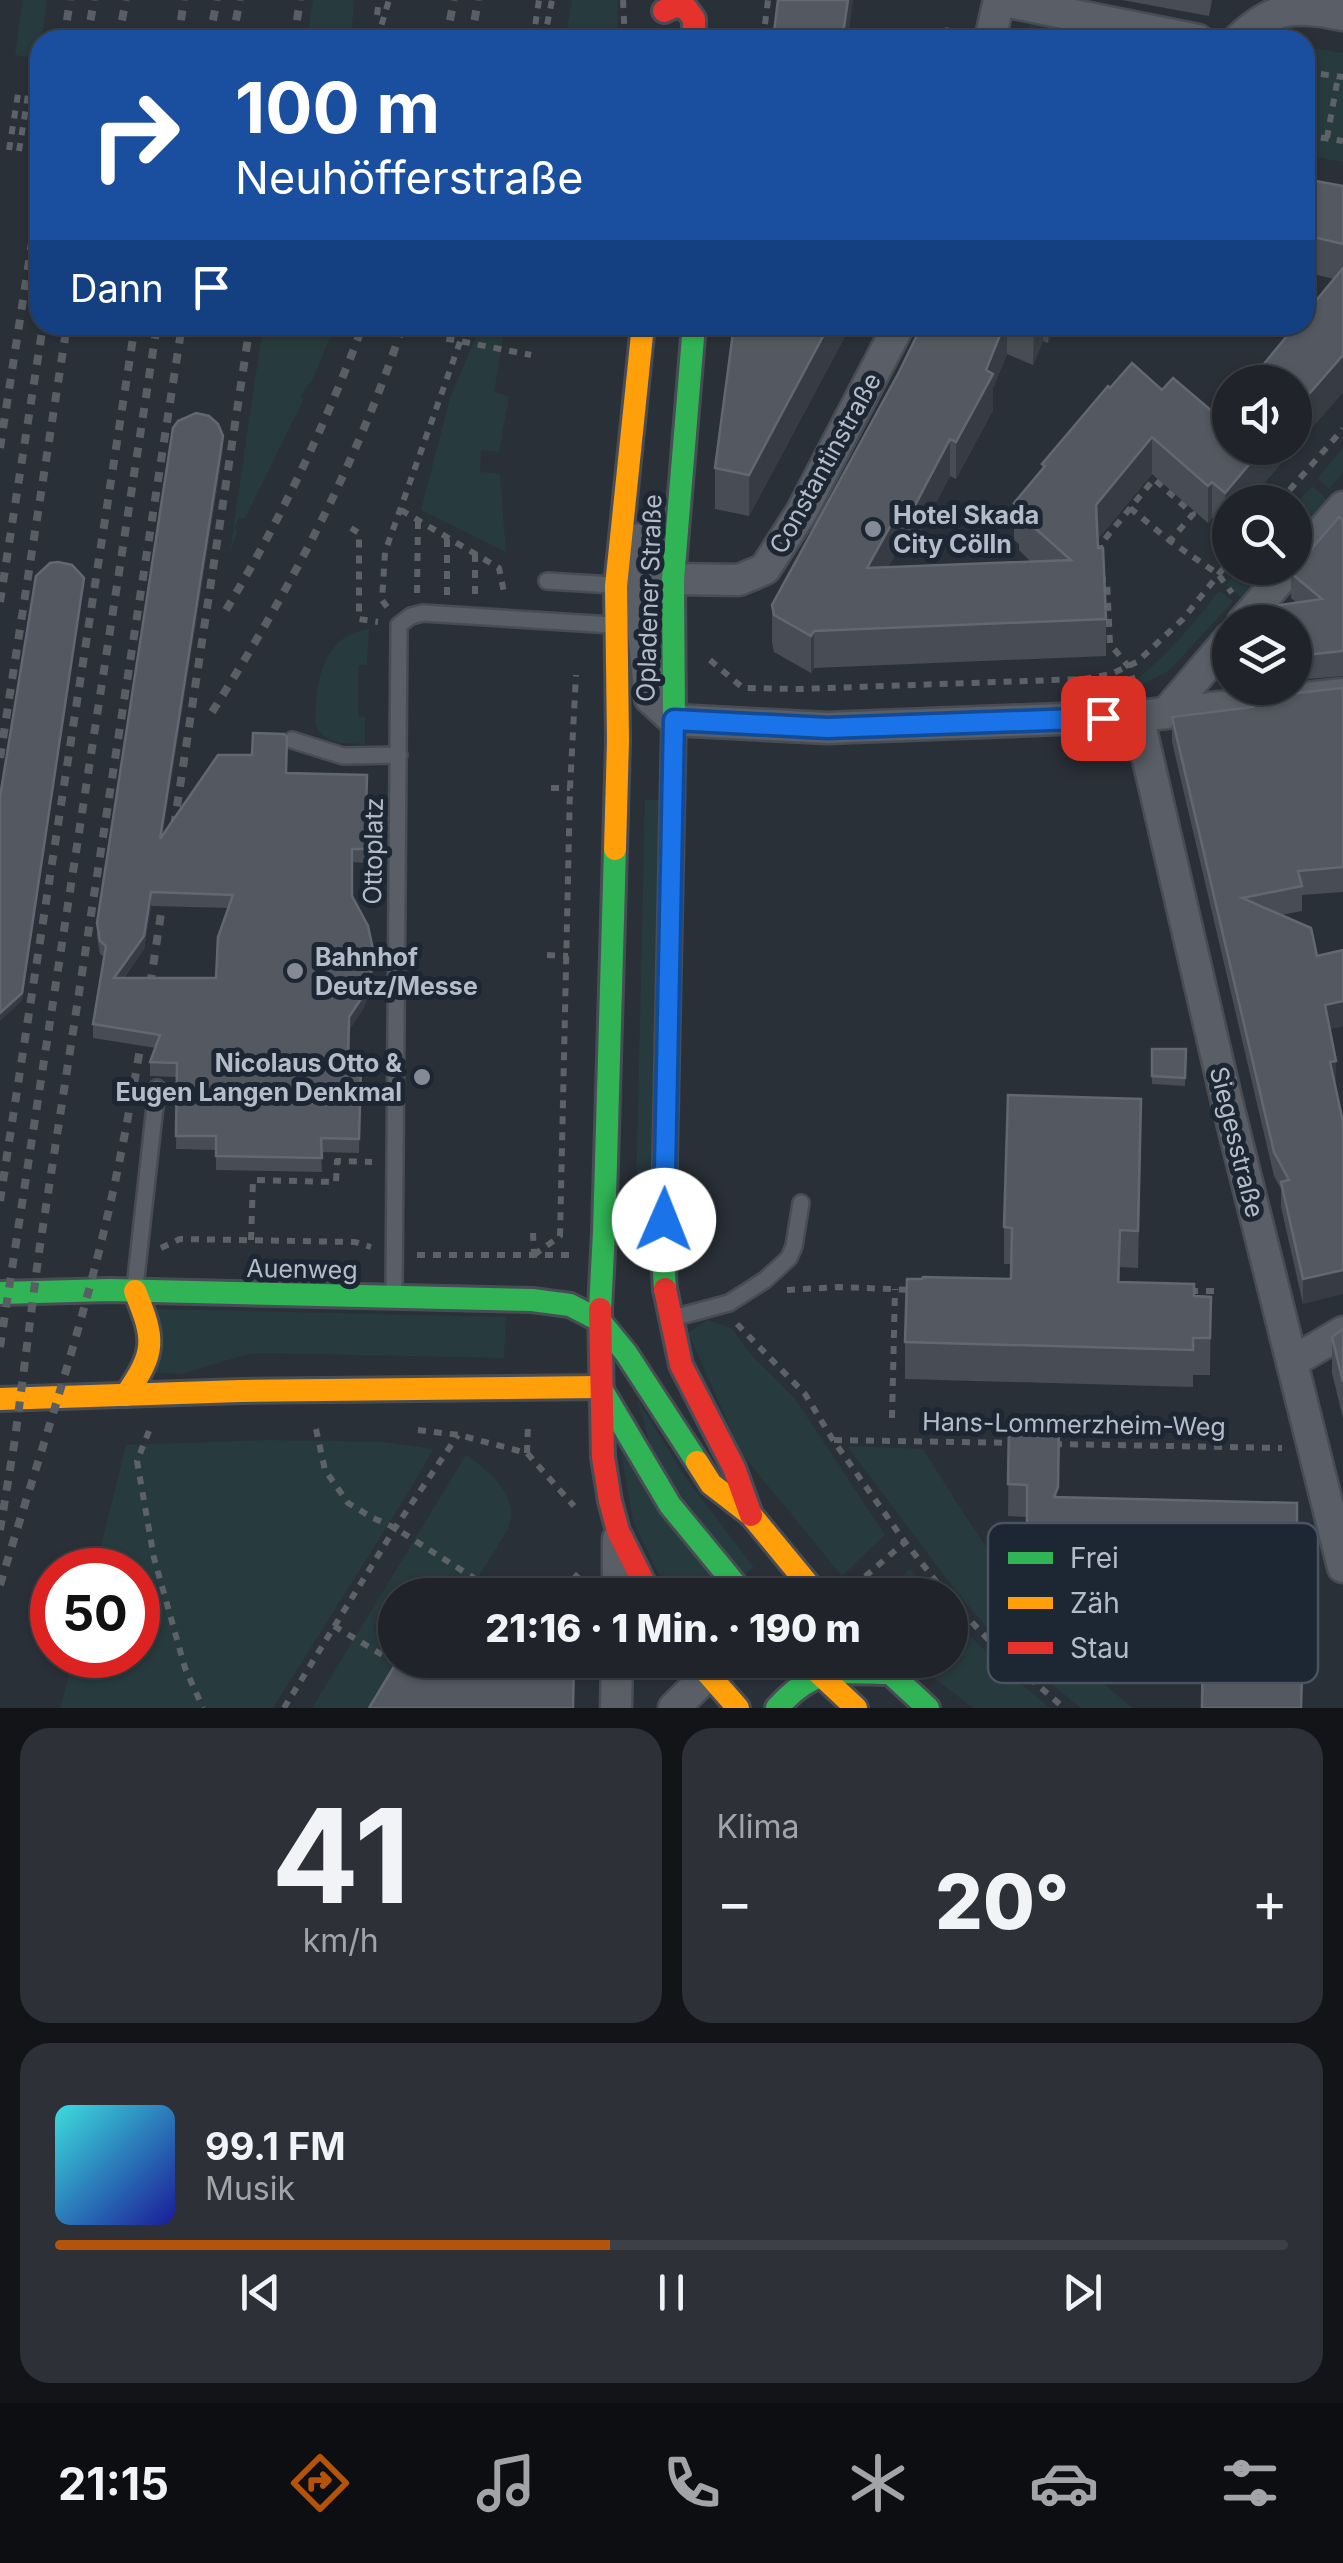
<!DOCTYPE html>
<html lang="de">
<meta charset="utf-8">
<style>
:root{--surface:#20242a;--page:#2d3036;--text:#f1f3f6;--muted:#a2a4a8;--line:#3d4147;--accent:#b45309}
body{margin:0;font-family:Inter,sans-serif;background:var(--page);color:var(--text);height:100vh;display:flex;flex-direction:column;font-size:38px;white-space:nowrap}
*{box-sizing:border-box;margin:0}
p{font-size:32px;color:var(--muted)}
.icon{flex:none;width:55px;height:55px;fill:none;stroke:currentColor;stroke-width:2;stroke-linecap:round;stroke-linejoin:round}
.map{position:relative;height:1708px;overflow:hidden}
.drawer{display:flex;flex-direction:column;gap:20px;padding:20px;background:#121417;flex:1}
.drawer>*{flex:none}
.banner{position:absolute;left:30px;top:30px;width:1285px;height:305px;border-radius:30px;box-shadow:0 2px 8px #0004,0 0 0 2px var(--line);background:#1a4fa0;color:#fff;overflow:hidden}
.controls{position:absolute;left:1212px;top:365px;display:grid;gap:20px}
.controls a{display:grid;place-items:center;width:100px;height:100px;border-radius:50%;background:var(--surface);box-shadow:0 2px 8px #0004,0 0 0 2px var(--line);font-size:50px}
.speed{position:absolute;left:30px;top:1548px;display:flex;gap:20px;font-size:50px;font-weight:700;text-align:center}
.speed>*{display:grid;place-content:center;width:130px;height:130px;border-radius:50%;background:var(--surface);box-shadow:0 2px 8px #0004,0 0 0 2px var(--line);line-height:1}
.speed .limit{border:15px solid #d22;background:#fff;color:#111}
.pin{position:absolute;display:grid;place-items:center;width:85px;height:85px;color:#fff;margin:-42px;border-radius:20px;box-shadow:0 5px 15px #0006}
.me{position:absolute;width:110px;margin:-55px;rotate:1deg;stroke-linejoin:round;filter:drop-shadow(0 0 8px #0008)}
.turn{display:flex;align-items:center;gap:35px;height:210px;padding:0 40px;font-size:45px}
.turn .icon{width:130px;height:130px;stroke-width:2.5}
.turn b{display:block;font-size:70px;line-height:85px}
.then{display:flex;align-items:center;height:95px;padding:0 40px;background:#0003;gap:20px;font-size:38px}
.big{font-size:75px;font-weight:800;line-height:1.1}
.drawer .card{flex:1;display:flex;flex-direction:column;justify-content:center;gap:15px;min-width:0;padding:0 35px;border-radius:30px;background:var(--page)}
.drawer .dial{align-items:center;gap:0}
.dial b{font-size:130px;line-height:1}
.song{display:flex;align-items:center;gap:30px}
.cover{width:120px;height:120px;border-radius:15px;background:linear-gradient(135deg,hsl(180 70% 55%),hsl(240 70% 35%))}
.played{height:10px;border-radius:5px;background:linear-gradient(90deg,var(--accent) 45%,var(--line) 45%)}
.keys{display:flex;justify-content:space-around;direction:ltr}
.heat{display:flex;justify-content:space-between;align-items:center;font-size:55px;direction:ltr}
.drawer .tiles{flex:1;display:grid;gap:20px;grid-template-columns:1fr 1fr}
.card:last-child{grid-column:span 2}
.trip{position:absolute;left:378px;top:1578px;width:590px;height:100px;border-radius:50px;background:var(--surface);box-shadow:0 2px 8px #0004,0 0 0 2px var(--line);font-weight:800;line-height:100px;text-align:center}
.tabs{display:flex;height:160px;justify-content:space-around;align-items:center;background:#0d0e11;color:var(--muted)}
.tabs .icon{width:70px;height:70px}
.tabs .active{color:var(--accent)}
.tabs b{font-size:45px;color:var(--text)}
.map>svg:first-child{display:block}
.green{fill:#273a3e}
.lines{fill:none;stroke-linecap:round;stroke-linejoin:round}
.lane-casing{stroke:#484c55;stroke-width:20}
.street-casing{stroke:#484c55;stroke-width:35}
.fast-casing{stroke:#484c55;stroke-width:28}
.slow-casing{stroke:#484c55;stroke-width:28}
.jam-casing{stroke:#484c55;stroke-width:28}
.path{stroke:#5c6268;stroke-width:6;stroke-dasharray:8 8;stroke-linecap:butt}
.lane{stroke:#5a5e66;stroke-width:15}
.street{stroke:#5a5e66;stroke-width:30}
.fast{stroke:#30b455;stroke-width:22}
.slow{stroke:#ff9f0a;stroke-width:22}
.jam{stroke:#e5322d;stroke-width:22}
.rail{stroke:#595d64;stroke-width:8;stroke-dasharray:10 10;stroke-linecap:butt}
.wall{fill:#474c55;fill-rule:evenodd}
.shaded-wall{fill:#373c44}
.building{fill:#535861;stroke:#626872;stroke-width:2.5;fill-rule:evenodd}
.route-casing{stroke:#114b97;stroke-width:25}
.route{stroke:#1a73e8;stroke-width:18}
.poi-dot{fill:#848b96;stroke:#1d2633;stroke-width:4}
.labels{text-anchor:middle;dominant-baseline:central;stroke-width:10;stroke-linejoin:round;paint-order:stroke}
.street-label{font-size:25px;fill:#b4bcc9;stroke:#1d2633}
.poi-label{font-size:25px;font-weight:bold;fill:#b4bcc9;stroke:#1d2633;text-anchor:start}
.key{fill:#1d2633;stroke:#4a5360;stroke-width:2.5}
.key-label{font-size:28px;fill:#b4bcc9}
</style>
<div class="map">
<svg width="1343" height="1708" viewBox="0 0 1343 1708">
<rect width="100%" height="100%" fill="#2a3038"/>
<!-- green -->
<g class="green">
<path d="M23 0H47L39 59 15 55Z"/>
<path d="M313 0H354L351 40H307Z"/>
<path d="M572 0H618L617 40H565Z"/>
<path d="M1030 22 1126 40H1026Z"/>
<path d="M1305 47 1343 53V162L1305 155Z"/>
<path d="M263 325H335L311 383 307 385 301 396 303 401 245 518H239L235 527 237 533 230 552Z"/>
<path d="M481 325H505L494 392 509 396 499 452 481 450 480 472 500 474 506 552 421 510 450 398Z"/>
<path d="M1343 448V472L1329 489 1318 478Z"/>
<path d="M1312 486 1328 500 1295 539V505Z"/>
<path d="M1241 568H1270L1243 599 1226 585Z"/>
<path d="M1219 591 1233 601 1170 670 1140 686 1135 680C1169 655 1193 624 1219 591Z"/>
<path d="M369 629 367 665H358V716L365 717V744C351 743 331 745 321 733 313 725 315 714 316 704 318 670 330 633 369 629Z"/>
<path d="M645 800H659L650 1241 635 1240Z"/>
<path d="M156 1309 506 1317 504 1358 260 1353 245 1355 181 1374 153 1373Z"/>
<path d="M707 1320 731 1328 753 1357 796 1400 885 1535 842 1576 742 1454 688 1333Z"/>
<path d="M637 1399 686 1478 754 1568 743 1576 655 1461Z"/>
<path d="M269 1440 385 1442 433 1449 411 1488 273 1708H60L74 1655H138V1570H95L126 1445Z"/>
<path d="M847 1446 923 1449C981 1543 1045 1640 1133 1708H1081L1001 1644 958 1594Z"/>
<path d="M621 1452 728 1595H669L633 1521Z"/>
<path d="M466 1455C488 1469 519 1496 509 1526 507 1533 500 1540 497 1547 487 1563 477 1579 467 1595H395V1660H425L395 1708H312Z"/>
<path d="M910 1569 933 1595H882Z"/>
<path d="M950 1615 998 1664 1050 1708H973L929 1674 916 1660H950Z"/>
</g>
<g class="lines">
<defs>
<g id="lane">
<path d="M547 581 613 585"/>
<path d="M292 740 343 756 399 755"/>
<path d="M135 1287 157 1088"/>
<path d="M394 1295 399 625 411 616 423 613 612 625"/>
<path d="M673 1318 729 1303 765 1280 789 1258 794 1246 801 1203"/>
</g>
<g id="street">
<path d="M999 0 1198 40"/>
<path d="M990 40 999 0"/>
<path d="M1238 40C1274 5 1295 6 1343 15"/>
<path d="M639 539V596L650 698 674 720 827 728 1138 716 1343 694"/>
<path d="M1295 562 1343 507"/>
<path d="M655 570 673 579 739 580 765 569 801 513 899 325"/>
<path d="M1243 622 1290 568"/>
<path d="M1167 712 1230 638"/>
<path d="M1138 716 1227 1102 1343 1567"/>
<path d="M1292 1362 1343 1332"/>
<path d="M618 1595V1539"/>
<path d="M616 1708 617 1660"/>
<path d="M674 1708 722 1661"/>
</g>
<g id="fast">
<path d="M665 1289 663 1258 674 720 673 579 694 325"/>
<path d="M0 1293 110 1290 532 1300 570 1305 599 1320 626 1353 697 1462"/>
<path d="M600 1309 604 1232 615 849"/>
<path d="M603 1392 670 1505 744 1595"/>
<path d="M876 1660 928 1708"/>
<path d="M777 1708C815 1666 835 1672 888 1673"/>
</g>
<g id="slow">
<path d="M615 849 618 741 616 586 643 325"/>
<path d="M126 1395C156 1351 155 1340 135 1291"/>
<path d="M0 1399 240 1391 601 1387"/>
<path d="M697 1462 711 1484 751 1515 817 1595"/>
<path d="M696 1660 738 1708"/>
<path d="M809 1664 856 1708"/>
</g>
<g id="jam">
<path d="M664 11 675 6 686 8 694 19V40"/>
<path d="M665 1289 681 1365 734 1468 751 1515"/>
<path d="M600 1309 603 1457 610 1501 618 1531 650 1595"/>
</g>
</defs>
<!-- lane casing -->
<use href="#lane" class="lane-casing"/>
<!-- street casing -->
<use href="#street" class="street-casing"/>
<!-- fast casing -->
<use href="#fast" class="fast-casing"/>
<!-- slow casing -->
<use href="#slow" class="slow-casing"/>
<!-- jam casing -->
<use href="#jam" class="jam-casing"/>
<!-- path -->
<g class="path">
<path d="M623 0 625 40"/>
<path d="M377 15 379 0"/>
<path d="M945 30 964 34"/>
<path d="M377 40 389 0"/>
<path d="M533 40 539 0"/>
<path d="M544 40 552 0"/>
<path d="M763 40 768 0"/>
<path d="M1305 72 1343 77"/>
<path d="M1305 135 1343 141"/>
<path d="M1327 138 1338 77"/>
<path d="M9 150 18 94"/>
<path d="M19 151 28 95"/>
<path d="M448 325 444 338 531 355"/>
<path d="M1279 502 1343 429"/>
<path d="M1130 508 1170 541 1218 574 1232 593"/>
<path d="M401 510 499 568 505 597"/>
<path d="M351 528 359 533V619L378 622"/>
<path d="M1101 553 1100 545 1154 479 1193 514 1170 541"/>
<path d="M475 554V596"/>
<path d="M1102 575 1103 580H1107L1110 644 1129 667 1135 686"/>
<path d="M417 593 418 520"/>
<path d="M447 595V537"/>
<path d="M387 607 382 600 385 552 466 325"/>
<path d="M710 660 743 688 800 689 1083 679 1111 674 1137 662 1183 619 1230 560"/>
<path d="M551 788H570"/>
<path d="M547 955 568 956"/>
<path d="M533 1233 534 1257"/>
<path d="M251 1240 253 1180 336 1182 337 1161 372 1162"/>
<path d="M161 1248 180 1239 355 1242 371 1247"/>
<path d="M417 1255H569"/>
<path d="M534 1255 560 1236 570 788 576 675"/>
<path d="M787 1290 839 1287 914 1290"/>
<path d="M1190 1291H1214"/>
<path d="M737 1324 805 1394 833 1440 905 1542 947 1595"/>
<path d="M892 1418 895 1289"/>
<path d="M316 1429 325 1470 348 1503 371 1517 395 1528 477 1580"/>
<path d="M418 1430 459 1435 527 1453 574 1506"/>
<path d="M149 1431 137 1461 154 1558 185 1668 203 1708"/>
<path d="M834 1440 1017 1443"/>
<path d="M1054 1444 1282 1448"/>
<path d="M527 1453 528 1424"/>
<path d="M574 1574 588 1586"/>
<path d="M853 1587 905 1542"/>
<path d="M950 1599 1001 1653 1064 1708"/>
<path d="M334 1626 401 1666"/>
<path d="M284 1708 395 1528 458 1435"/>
</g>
<!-- lane -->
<use href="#lane" class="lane"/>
<!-- street -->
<use href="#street" class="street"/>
<!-- fast -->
<use href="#fast" class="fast"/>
<!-- slow -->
<use href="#slow" class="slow"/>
<!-- jam -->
<use href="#jam" class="jam"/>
<!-- rail -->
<g class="rail">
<path d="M64 40 70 0"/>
<path d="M87 40 94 0"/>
<path d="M118 40 126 0"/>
<path d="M178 40 184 0"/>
<path d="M209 40 217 0"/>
<path d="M232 40 240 0"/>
<path d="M294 40 300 0"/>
<path d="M446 40 454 0"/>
<path d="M471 40 478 0"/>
<path d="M0 448 40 191"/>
<path d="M0 602 43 325"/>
<path d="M226 610C281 519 326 424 363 325"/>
<path d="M212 712C290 590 357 463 403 325"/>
<path d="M0 758 67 325"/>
<path d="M171 846 250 325"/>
<path d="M0 1201 135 325"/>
<path d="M0 1347 157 325"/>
<path d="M0 1530 15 1439 39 1252 182 325"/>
<path d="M0 1585C39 1456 83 1328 112 1196 135 1092 150 986 166 880"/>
</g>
</g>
<!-- wall -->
<g class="wall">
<path d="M1122 0H1212L1209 16Z"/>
<path d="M1305 179 1343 186V392L1295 447 1334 279 1305 272Z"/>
<path d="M734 325H851L749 516 715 509V468Z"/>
<path d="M922 325H1056L1048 343 1043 341 1033 365 1007 354 993 388V410L956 479 950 476 911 550 901 544 888 567 1031 562 1019 550V544L1014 540V503L1042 470V464L1110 388 1162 390 1220 418 1294 448 1248 502H1230V524L1225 530 1212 518 1208 523 1152 474 1097 540 1106 619V656L814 668 811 673 774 652 772 642V605L899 372Z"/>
<path d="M223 450 162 835 287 773 367 775 365 863 352 862V896L374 967 369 995 363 1009 349 1030 348 1064 361 1065 359 1153 321 1152 322 1172 216 1170V1150L176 1149 177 1077 150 1076V1062L156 1048 93 1038V1024L104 957 100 954 97 937V923ZM151 906 228 908 216 978H124L144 949Z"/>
<path d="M1343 520V676L1295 680V622L1297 603 1291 598V573Z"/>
<path d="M1343 688V892L1302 895V911L1281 915 1317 956 1343 950V1026L1329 1029 1303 1304 1281 1207V1189L1274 1176 1172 742V717L1252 707V698Z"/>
<path d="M1152 1049H1186L1185 1086 1152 1084Z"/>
<path d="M1141 1135 1138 1268 1120 1267V1282L1194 1296 1211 1297 1210 1375H1193V1387L905 1379V1342L1011 1279V1264H1004V1227Z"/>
<path d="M1343 1329V1418L1332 1373V1337Z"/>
<path d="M1009 1421 1058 1497 1297 1601 1304 1633 1204 1599 1027 1594V1517L1008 1516Z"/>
</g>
<!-- shaded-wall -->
<g class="shaded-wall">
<path d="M848 0H853L848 40H842Z"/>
<path d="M829 325H851L749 516V475Z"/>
<path d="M1004 325H1007V354L993 388V410L956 479V442Z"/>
<path d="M1034 325H1043V341L1033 365Z"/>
<path d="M1048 325H1056L1048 343Z"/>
<path d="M1343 355V392L1295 447V410Z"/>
<path d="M223 436V450L160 852V839Z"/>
<path d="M1152 437V474L1096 542V505Z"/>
<path d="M950 439V476L911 550V513Z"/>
<path d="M1263 448H1294L1248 502H1230V524L1225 530V493Z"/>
<path d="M1212 482V518L1208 523V486Z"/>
<path d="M901 507V544L867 605V568Z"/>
<path d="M84 578 22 1001 0 1021V1013Z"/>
<path d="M814 631V668L811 673V636Z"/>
<path d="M151 892V906L144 949 114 991V978Z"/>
<path d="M374 954V967L369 995 363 1009 349 1030V1017Z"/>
<path d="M1343 1001V1026L1325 1030V1005Z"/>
<path d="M1336 1061V1086L1330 1062Z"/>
<path d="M1343 1270V1294L1303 1304V1279Z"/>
</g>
<!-- building -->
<g class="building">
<path d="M778 0H848L842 40H773Z"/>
<path d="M1305 179 1343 186V244L1305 235Z"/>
<path d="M1343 268V355L1295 410V382H1249L1296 325H1305V314Z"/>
<path d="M734 325H829L749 475 715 468Z"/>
<path d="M922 325H1004L986 370 993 374 956 442 950 439 911 513 901 507 867 568 1071 560 1019 514 1022 510 1014 503 1045 466 1042 464 1108 386 1110 388 1132 363 1162 390 1173 378 1220 418 1230 405V448H1263L1225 493 1212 482 1208 486 1152 437 1096 505 1098 548H1103L1106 619 814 631 811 636 774 615 772 605 899 372Z"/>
<path d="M196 413 209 416 218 424 223 436 160 839 218 755H252L253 733 284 734 287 737 286 773 367 775 365 849H352V896L368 926 374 954 369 982 363 996 349 1017 348 1064 361 1065 359 1139 321 1138 322 1158 216 1156V1136H176L177 1063 150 1062 160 1035 93 1024 106 946 100 941 97 923 173 428 178 421ZM151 892 233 895 218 937 216 978H114L144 936Z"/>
<path d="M1339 517 1343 520V651L1295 656V622H1259V608L1322 599 1291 573Z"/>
<path d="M58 562 72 565 84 578 22 993 0 1013V797L36 576 50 563Z"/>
<path d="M1343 688V867L1298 871 1302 886 1242 898 1311 928 1317 956 1343 950V1001L1325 1005 1336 1061 1330 1062 1343 1122V1270L1303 1279 1281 1182 1289 1180 1274 1152 1172 717 1253 707 1252 698Z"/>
<path d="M1152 1049H1186L1185 1078 1152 1076Z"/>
<path d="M1008 1095 1141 1099 1138 1231 1120 1230 1118 1282 1194 1284V1296L1211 1297 1210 1338H1193V1350L905 1342 907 1279H922L923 1277 1011 1279 1012 1228 1004 1227Z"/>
<path d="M1343 1329V1382L1332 1337Z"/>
<path d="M1009 1421 1059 1422 1058 1487 1054 1497 1297 1503V1601H1304L1301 1708H1202L1204 1567 1027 1562V1485L1008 1484Z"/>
<path d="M398 1660H574L573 1708H369Z"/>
</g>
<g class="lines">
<defs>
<path id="route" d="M664 1220 674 720 827 728 1103 718"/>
</defs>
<!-- route casing -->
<use href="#route" class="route-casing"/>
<!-- route -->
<use href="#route" class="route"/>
</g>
<!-- markers -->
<g class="poi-dot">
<circle cx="873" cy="529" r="10"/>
<circle cx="295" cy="971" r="10"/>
<circle cx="422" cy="1077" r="10"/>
</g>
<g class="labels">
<!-- street labels -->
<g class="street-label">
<text transform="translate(825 463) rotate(-61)">Constantinstraße</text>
<text transform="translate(649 598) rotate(-88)">Opladener Straße</text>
<text transform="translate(373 851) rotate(-89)">Ottoplatz</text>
<text transform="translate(1237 1142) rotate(76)">Siegesstraße</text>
<text transform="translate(302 1269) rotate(1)">Auenweg</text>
<text transform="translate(1074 1424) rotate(1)">Hans-Lommerzheim-Weg</text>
</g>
<!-- poi labels -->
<g class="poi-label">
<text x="893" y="515">Hotel Skada<tspan x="893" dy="29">City Cölln</tspan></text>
<text x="315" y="957">Bahnhof<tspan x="315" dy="29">Deutz/Messe</tspan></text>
<text x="402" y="1063" text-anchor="end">Nicolaus Otto &amp;<tspan x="402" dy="29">Eugen Langen Denkmal</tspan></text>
</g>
</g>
<!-- legend -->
<rect x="988" y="1523" width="330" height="160" rx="15" class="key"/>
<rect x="1008" y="1552" width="45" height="12" fill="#30b455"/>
<rect x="1008" y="1597" width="45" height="12" fill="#ff9f0a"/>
<rect x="1008" y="1642" width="45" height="12" fill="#e5322d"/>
<g class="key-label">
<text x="1070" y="1568">Frei</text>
<text x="1070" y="1613">Zäh</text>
<text x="1070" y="1658">Stau</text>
</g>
</svg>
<div class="controls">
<a><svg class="icon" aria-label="sound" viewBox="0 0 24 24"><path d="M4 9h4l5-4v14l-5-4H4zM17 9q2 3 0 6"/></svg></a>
<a><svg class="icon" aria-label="search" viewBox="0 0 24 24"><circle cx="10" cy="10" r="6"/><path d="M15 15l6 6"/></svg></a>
<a><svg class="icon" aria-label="layers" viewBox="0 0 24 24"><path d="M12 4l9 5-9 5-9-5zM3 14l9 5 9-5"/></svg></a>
</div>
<div class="speed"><div class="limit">50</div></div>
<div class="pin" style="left:1103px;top:718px;background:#d93025"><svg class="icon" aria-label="arrive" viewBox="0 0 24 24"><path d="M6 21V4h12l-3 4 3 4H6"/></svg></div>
<svg class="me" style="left:664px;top:1220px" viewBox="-20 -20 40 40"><circle r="19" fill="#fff"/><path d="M0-13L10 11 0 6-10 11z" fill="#1a73e8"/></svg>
<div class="trip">21:16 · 1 Min. · 190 m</div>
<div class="banner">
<div class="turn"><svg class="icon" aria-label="right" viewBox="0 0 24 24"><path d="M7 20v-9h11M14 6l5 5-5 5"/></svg><div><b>100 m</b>Neuhöfferstraße</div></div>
<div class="then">Dann<svg class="icon" aria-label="arrive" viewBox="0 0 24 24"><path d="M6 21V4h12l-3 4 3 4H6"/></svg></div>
</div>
</div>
<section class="drawer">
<div class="tiles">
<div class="card dial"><b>41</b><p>km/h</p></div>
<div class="card"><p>Klima</p>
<div class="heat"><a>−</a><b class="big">20°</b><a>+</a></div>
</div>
<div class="card">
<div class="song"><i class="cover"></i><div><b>99.1 FM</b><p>Musik</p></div></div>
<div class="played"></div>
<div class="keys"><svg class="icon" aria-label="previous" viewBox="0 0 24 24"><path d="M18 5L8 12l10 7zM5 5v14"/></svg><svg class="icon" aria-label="pause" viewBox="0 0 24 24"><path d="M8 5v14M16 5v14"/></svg><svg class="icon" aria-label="next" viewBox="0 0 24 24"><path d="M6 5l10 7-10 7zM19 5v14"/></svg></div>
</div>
</div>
</section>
<nav class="tabs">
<b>21:15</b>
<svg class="icon active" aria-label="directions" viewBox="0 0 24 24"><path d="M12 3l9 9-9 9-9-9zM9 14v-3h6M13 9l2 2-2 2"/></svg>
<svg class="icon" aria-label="music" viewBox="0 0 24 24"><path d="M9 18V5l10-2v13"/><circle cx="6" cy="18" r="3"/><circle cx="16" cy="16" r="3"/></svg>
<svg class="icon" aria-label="phone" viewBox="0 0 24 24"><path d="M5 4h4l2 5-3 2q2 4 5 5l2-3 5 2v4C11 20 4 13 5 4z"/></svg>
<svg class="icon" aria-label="climate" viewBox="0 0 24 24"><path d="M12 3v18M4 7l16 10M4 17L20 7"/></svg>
<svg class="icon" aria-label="car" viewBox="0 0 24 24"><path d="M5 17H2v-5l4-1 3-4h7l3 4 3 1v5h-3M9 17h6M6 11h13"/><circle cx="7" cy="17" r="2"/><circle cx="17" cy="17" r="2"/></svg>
<svg class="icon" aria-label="filters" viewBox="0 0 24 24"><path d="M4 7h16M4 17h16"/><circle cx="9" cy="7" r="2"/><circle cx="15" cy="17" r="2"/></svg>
</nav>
